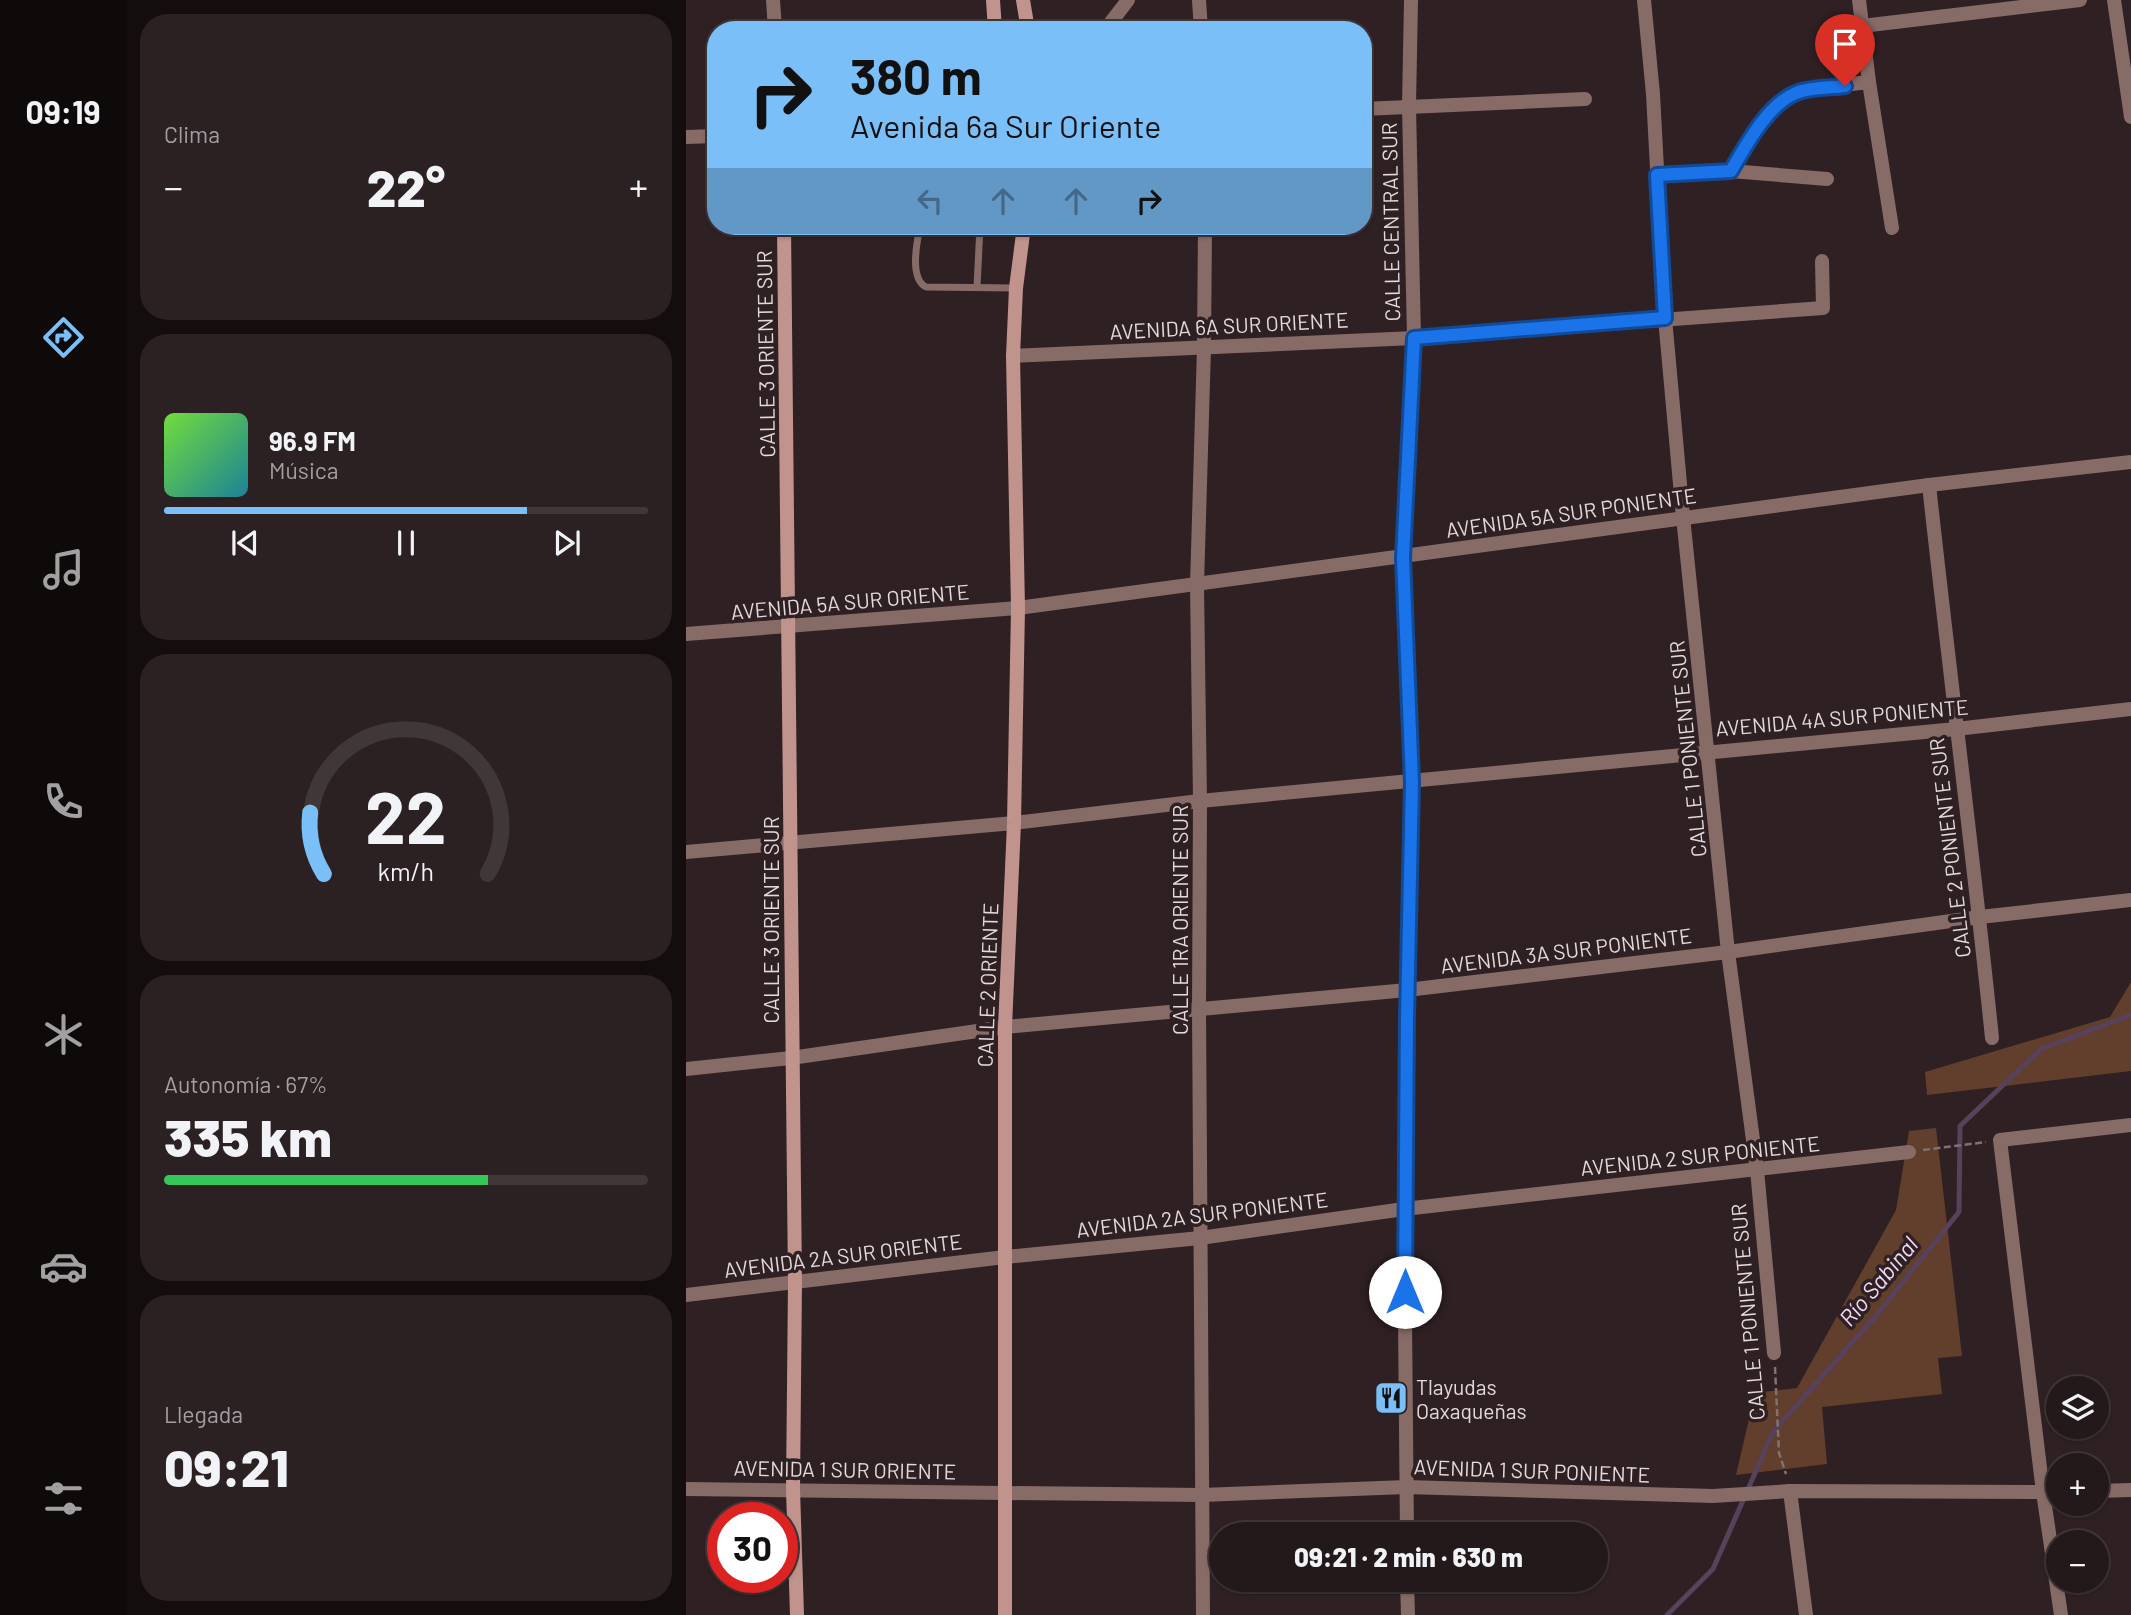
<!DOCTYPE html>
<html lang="es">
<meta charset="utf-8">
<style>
:root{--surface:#23181a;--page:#2b2123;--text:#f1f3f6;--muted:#a3a0a2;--line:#403739;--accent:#7abff8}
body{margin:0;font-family:Barlow,sans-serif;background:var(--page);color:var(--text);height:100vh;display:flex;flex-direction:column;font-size:26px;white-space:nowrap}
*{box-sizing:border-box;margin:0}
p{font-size:23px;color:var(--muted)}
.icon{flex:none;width:38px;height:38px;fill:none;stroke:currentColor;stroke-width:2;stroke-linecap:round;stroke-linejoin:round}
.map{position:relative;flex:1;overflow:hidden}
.panel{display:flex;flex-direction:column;gap:14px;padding:14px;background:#130d0e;width:560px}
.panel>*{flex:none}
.hud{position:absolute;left:21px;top:21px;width:665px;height:214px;border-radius:28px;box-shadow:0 2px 5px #0004,0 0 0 2px var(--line);background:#7abff8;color:#111;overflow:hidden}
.fabs{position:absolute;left:1360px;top:1376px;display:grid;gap:14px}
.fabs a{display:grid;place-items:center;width:63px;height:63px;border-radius:50%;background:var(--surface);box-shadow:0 2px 5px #0004,0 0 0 2px var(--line);font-size:35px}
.speed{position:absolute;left:21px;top:1502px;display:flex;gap:14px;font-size:35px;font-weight:700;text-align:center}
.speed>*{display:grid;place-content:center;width:91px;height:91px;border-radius:50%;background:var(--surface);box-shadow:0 2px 5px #0004,0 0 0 2px var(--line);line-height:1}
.speed .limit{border:10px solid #d22;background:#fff;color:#111}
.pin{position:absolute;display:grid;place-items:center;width:60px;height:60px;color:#fff;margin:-72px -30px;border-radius:50% 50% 50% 0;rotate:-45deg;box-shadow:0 0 7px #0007}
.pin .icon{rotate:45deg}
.me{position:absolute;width:77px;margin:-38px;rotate:0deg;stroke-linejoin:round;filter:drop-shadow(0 0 5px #0008)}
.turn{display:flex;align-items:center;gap:24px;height:147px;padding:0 28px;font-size:32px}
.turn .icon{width:91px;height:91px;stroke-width:2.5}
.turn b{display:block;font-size:49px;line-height:60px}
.lanes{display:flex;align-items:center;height:66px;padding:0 28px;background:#0003;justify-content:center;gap:35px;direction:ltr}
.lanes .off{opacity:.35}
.big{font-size:52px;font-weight:800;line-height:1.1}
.panel .card{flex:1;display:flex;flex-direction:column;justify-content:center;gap:10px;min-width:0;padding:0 24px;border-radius:28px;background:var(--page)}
.panel .dial{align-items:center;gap:0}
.dial svg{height:182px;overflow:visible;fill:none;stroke:var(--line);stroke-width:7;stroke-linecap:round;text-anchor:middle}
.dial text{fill:var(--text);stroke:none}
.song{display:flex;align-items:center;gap:21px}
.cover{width:84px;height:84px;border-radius:10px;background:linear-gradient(135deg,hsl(100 70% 55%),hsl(190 70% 35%))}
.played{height:7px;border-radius:4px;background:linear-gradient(90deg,var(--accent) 75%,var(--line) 75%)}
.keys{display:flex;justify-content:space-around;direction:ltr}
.heat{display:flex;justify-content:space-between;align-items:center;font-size:38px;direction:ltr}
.charge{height:10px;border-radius:5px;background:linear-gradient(90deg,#34c759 67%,var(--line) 0)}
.trip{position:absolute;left:523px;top:1522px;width:399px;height:70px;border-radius:35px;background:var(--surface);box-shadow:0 2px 5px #0004,0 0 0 2px var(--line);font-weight:800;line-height:70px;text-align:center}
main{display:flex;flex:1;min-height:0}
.menu{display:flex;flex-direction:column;width:126px;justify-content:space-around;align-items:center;background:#0e0a0a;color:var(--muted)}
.menu .icon{width:49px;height:49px}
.menu .active{color:var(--accent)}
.menu b{font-size:32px;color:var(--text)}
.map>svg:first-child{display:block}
.green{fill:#613f2c}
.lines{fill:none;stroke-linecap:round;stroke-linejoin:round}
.stream{stroke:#57415b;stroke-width:5}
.path{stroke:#7f7274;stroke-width:2.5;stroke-dasharray:7 3.5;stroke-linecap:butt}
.service{stroke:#876b67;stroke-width:7}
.minor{stroke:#876b67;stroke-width:14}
.tertiary{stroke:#876b67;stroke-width:14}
.secondary{stroke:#c0938d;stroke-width:14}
.route-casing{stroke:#114b97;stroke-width:18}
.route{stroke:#1a73e8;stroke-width:12}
.labels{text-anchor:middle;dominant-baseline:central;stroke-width:7;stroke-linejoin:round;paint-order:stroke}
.street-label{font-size:21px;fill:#e4d9db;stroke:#2f2023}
.poi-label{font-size:21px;fill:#e4d9db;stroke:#2f2023;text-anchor:start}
.water-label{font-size:23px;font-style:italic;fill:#efdbf8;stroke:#2f2023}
</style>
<main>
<nav class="menu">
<b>09:19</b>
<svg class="icon active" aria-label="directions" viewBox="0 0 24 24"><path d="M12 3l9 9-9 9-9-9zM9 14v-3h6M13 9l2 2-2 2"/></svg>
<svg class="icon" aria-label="music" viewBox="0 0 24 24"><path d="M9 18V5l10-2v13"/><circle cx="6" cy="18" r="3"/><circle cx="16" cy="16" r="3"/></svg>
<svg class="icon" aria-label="phone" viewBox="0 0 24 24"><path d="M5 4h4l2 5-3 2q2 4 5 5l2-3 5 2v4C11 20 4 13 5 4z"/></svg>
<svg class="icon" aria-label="climate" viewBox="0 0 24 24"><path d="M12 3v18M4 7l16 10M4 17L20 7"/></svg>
<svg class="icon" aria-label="car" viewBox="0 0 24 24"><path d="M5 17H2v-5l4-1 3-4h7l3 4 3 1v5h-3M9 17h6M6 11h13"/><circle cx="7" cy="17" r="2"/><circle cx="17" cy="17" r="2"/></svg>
<svg class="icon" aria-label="filters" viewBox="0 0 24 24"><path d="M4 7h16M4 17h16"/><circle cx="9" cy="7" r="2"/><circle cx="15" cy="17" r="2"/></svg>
</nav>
<section class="panel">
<div class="card"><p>Clima</p>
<div class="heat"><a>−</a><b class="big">22°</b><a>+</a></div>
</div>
<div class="card">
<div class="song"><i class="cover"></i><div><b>96.9 FM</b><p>Música</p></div></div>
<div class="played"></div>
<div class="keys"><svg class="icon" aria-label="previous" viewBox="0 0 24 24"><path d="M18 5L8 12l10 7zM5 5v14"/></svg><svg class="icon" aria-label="pause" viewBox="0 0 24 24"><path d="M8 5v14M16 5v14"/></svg><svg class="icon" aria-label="next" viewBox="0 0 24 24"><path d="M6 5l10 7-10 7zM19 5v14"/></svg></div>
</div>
<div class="card dial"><svg viewBox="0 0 100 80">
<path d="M14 69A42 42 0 1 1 86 69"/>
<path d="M14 69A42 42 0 0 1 8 42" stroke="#7abff8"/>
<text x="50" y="56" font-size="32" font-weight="700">22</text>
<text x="50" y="72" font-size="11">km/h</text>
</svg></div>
<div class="card"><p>Autonomía · 67%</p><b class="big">335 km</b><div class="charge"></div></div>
<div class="card"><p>Llegada</p><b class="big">09:21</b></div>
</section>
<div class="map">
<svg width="1445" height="1615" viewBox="0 0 1445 1615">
<rect width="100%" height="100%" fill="#2f2023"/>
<!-- green -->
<g class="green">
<path d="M1445 982V1071L1241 1095 1239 1072 1424 1017Z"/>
<path d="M1250 1128 1276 1356 1252 1358 1256 1394 1136 1407 1141 1464 1050 1475 1069 1393 1111 1388 1210 1210 1223 1131Z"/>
</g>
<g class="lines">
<!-- stream -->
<path class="stream" d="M981 1615 1027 1569 1087 1432 1188 1318 1273 1212 1274 1126 1355 1049 1445 1015"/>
<!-- path -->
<g class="path">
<path d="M1237 1150 1300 1142"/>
<path d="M1089 1367 1093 1453 1100 1474"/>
</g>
<!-- service -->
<g class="service">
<path d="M234 226C231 242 223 278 240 287L330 288"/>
<path d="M291 287 294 226"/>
</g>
<!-- minor -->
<g class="minor">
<path d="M87 0 89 30"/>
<path d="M513 0 515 30"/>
<path d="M958 0 967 94 979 318 997 517 1042 952 1071 1170 1088 1353"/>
<path d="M1173 0 1183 82 1206 228"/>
<path d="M1428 0 1445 117"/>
<path d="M1176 26 1394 0"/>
<path d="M419 30 442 0"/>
<path d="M677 109 899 99"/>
<path d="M0 137 30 136"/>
<path d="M1045 171 1141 179"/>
<path d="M971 175 1045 171C1059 146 1083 102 1112 92 1132 86 1161 85 1183 82"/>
<path d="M327 356 728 338 1137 308 1136 261"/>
<path d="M1243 485C1263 669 1287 853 1306 1038"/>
<path d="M332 608 1243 485 1445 462"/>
<path d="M0 852 328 823 514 801 1270 729 1445 709"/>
<path d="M0 1069 105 1058 319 1027 721 990 1042 952 1294 917 1445 900"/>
<path d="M0 1295 319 1257 514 1238 718 1209 1223 1152"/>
<path d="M0 1489 318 1493"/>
<path d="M1104 1491 1120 1615"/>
<path d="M721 1535 718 1209 726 782 717 557 728 338 723 106 725 0"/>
<path d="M721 1580 722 1615"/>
<path d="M517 1615 513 1010 514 801 511 585 518 348 519 226"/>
<path d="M1375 1615 1357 1492 1314 1140 1445 1125"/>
</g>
<!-- tertiary -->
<g class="tertiary">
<path d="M0 634 332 608"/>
<path d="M1410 1491 1445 1490"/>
<path d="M318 1493 516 1495 720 1487 1027 1496 1104 1491 1372 1492"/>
</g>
<!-- secondary -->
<g class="secondary">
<path d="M307 0 309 30"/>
<path d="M337 0 342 30"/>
<path d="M98 226 109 1282 107 1489 111 1615"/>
<path d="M319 1615V1027L328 823 332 608 327 356 330 288 338 226"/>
</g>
</g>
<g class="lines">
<defs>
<path id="route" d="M719 1292 721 1017 726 782 717 558 728 338 979 318 971 175 1045 171C1060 145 1082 104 1110 93 1124 87 1144 88 1159 86"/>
</defs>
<!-- route casing -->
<use href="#route" class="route-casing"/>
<!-- route -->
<use href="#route" class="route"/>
</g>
<!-- icons -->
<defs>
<symbol id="restaurant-square" viewBox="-11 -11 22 22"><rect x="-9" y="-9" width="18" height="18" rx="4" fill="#7abff8" stroke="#2f2023"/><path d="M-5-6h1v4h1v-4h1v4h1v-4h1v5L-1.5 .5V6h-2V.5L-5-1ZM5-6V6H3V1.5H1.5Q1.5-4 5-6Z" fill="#111"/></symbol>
</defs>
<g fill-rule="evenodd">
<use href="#restaurant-square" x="686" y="1379" width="38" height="38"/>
</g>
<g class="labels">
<!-- street labels -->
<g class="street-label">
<text transform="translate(704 222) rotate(-91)">CALLE CENTRAL SUR</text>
<text transform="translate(543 325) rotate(-3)">AVENIDA 6A SUR ORIENTE</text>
<text transform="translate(79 354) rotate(-91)">CALLE 3 ORIENTE SUR</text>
<text transform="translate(885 512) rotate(-8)">AVENIDA 5A SUR PONIENTE</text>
<text transform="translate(164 601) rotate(-5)">AVENIDA 5A SUR ORIENTE</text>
<text transform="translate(1156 717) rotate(-5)">AVENIDA 4A SUR PONIENTE</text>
<text transform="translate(1001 749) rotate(-96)">CALLE 1 PONIENTE SUR</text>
<text transform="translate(1263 848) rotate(-97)">CALLE 2 PONIENTE SUR</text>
<text transform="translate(84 920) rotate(-90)">CALLE 3 ORIENTE SUR</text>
<text transform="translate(493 920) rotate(-90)">CALLE 1RA ORIENTE SUR</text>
<text transform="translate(880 950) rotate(-7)">AVENIDA 3A SUR PONIENTE</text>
<text transform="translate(301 985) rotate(-88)">CALLE 2 ORIENTE</text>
<text transform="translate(1014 1155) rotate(-6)">AVENIDA 2 SUR PONIENTE</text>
<text transform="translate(516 1214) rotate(-7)">AVENIDA 2A SUR PONIENTE</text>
<text transform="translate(157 1255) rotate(-7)">AVENIDA 2A SUR ORIENTE</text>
<text transform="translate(1061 1312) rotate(-95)">CALLE 1 PONIENTE SUR</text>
<text transform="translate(159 1469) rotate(1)">AVENIDA 1 SUR ORIENTE</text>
<text transform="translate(846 1470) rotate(2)">AVENIDA 1 SUR PONIENTE</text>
</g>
<!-- poi labels -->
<g class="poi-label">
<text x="730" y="1386">Tlayudas<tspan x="730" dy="24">Oaxaqueñas</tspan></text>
</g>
<!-- water labels -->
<g class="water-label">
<text transform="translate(1192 1281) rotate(-50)">Río Sabinal</text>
</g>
</g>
</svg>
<div class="fabs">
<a><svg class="icon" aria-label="layers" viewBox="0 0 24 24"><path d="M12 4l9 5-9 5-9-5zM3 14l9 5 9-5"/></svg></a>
<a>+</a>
<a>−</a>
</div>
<div class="speed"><div class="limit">30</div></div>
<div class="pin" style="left:1159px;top:86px;background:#d93025"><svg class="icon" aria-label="arrive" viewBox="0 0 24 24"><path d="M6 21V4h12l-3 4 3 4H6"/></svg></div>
<svg class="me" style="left:719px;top:1292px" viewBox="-20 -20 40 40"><circle r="19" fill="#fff"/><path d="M0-13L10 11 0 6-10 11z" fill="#1a73e8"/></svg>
<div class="trip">09:21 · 2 min · 630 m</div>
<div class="hud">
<div class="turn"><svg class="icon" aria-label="right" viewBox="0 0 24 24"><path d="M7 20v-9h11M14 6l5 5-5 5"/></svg><div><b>380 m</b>Avenida 6a Sur Oriente</div></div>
<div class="lanes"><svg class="icon off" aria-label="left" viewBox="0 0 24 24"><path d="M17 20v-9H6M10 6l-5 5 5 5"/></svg><svg class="icon off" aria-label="ahead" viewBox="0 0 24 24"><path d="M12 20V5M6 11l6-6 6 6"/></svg><svg class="icon off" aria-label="ahead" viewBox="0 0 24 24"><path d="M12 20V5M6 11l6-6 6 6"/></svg><svg class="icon" aria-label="right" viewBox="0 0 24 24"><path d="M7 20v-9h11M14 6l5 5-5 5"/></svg></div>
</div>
</div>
</main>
